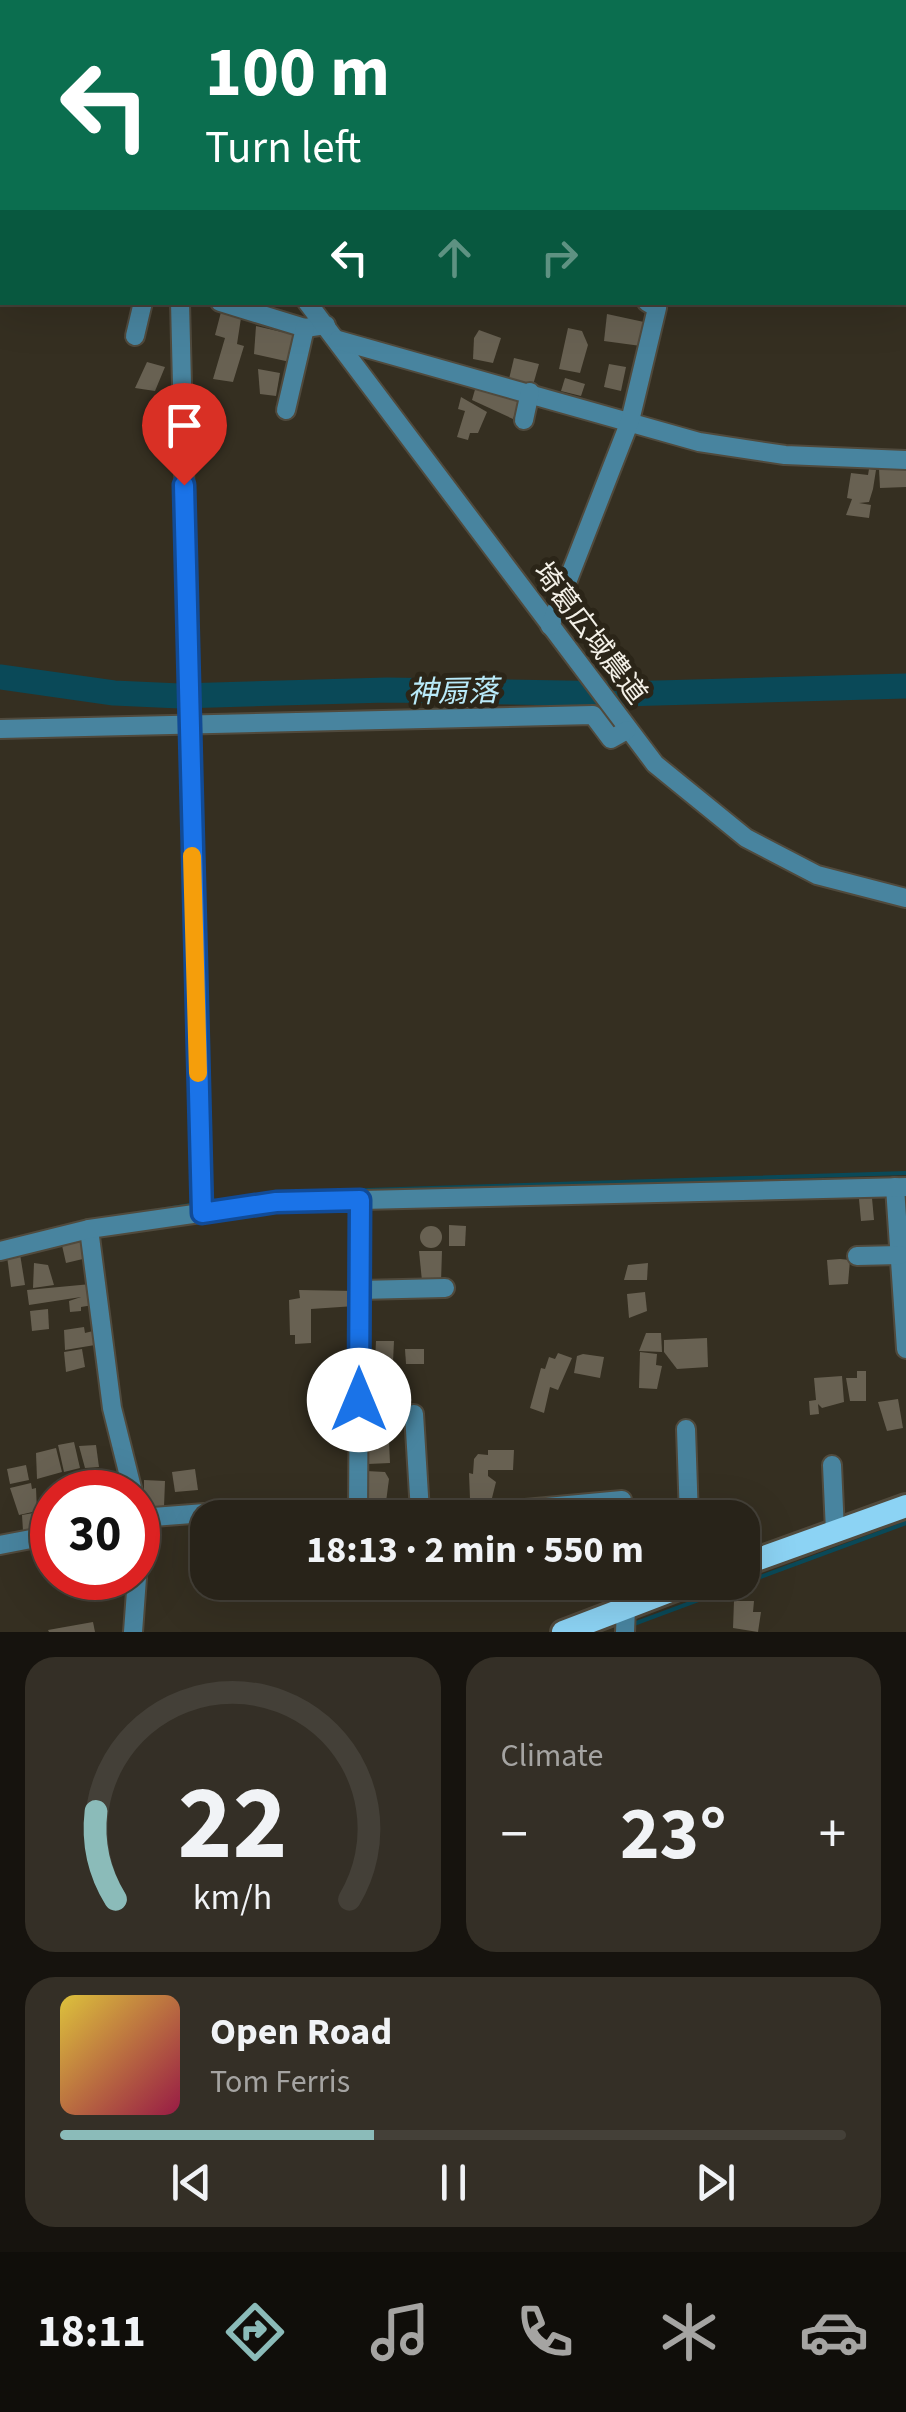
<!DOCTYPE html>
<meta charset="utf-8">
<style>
:root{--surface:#282319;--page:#342f26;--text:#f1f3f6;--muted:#a5a4a2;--line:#444038;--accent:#8bbbb9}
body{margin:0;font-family:"Source Sans 3","Noto Sans JP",sans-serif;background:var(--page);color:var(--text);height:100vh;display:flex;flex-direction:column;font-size:38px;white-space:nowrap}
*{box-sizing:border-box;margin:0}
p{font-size:32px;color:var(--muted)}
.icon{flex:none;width:55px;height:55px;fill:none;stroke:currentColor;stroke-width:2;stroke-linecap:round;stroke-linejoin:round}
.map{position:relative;height:1632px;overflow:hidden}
.drawer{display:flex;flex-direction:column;gap:25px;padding:25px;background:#16130e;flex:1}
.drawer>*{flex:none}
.hud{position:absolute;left:0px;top:0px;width:908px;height:305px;box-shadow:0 10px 40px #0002,0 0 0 2px var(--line);background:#0b6e4f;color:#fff;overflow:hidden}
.speed{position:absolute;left:30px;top:1470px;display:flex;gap:20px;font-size:50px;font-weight:700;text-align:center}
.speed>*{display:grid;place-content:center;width:130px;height:130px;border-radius:50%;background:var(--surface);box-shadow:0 10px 40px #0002,0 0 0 2px var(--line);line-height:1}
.speed .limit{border:15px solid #d22;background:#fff;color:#111}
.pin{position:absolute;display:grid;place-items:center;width:85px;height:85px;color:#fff;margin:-102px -42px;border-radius:50% 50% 50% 0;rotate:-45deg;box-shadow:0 0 10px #0007}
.pin .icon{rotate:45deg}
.me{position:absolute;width:110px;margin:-55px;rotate:0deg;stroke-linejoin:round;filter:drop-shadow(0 0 8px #0008)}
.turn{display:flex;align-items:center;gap:35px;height:210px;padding:0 40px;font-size:45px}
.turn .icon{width:130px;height:130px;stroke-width:2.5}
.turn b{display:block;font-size:70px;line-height:85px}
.lanes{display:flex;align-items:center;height:95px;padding:0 40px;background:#0003;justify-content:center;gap:50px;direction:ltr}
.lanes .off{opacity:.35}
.big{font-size:75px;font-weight:700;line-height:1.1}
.drawer .card{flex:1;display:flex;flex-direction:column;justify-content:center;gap:15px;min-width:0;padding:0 35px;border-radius:30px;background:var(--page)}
.drawer .dial{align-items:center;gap:0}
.dial svg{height:260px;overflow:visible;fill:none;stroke:var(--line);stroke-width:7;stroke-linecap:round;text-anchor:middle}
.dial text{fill:var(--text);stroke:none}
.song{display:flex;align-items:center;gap:30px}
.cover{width:120px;height:120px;border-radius:15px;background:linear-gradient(135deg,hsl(50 70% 55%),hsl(340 70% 35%))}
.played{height:10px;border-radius:5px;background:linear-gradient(90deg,var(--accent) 40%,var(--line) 40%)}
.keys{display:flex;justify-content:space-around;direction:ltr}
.heat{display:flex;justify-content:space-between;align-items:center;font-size:55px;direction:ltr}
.drawer .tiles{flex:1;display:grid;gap:25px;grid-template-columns:1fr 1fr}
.card:last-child{grid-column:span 2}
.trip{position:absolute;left:190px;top:1500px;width:570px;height:100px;border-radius:30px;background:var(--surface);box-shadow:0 10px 40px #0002,0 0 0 2px var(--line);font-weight:700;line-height:100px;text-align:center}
.tabs{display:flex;height:160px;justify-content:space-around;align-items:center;background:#100e0a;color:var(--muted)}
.tabs .icon{width:70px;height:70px}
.tabs .selected{color:var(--accent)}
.tabs b{font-size:45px;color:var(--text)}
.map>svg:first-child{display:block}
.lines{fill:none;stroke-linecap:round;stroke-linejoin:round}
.stream{stroke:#0a4958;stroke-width:4}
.river{stroke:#0a4958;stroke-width:25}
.building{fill:#686152}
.minor-casing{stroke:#504a3d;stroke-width:22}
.major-casing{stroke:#504a3d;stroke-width:28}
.minor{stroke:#48849f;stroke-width:18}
.major{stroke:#8cd3f4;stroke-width:22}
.route-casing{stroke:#114b97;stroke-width:25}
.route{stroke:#1a73e8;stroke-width:18}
.slow{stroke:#f59e0b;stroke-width:18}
.labels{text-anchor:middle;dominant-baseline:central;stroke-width:10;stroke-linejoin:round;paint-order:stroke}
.street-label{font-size:28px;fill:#f3f0e7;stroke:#2b2518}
.water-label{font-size:30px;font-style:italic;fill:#b9eaf9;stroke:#2b2518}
</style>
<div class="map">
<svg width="906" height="1632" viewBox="0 0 906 1632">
<rect width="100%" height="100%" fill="#352f21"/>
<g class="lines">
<!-- stream -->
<g class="stream">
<path d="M206 1203 274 1193 906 1173"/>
<path d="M142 1213 196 1204"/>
<path d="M631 1625 906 1523"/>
</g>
<!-- river -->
<path class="river" d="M0 677 114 693 180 696 387 690 622 694 906 686"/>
</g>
<!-- building -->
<g class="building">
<path d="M221 312 241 318 237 344 244 346 233 382 213 379 225 338 215 335Z"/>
<path d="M607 314 644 322 641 346 604 341Z"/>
<path d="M256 326 295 335 290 362 254 354Z"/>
<path d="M568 328 582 331 588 345 580 373 559 369Z"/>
<path d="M479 330 501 338 493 363 473 359 474 338Z"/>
<path d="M514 358 539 364 533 385 509 379Z"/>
<path d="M147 362 165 367 155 391 135 388Z"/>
<path d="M609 364 626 367 621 391 604 387Z"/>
<path d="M258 369 280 373 276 396 260 394Z"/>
<path d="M565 378 585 384 581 396 561 391Z"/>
<path d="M476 386 520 399 513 419 472 400Z"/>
<path d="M461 397 487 412 478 433H470L468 440 457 437 465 411 458 409Z"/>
<path d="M906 468V487L880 488 879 469Z"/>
<path d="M869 469 876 470 873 489 869 502 859 503 871 505 869 518 846 515 852 499 847 498 851 473 868 475Z"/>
<path d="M872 1198 874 1220 861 1221 859 1199Z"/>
<path d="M449 1225 466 1226 465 1246H449Z"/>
<circle cx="431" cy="1237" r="11"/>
<path d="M81 1236 87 1258 66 1263 61 1241Z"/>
<path d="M419 1251H442L441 1282 422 1281Z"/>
<path d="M20 1254 25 1285 11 1287 7 1256Z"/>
<path d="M840 1259 850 1260 848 1284 829 1285 827 1260Z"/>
<path d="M34 1263 48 1265 54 1285 33 1288Z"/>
<path d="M648 1263 647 1280H624L628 1265Z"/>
<path d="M91 1284 93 1305 81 1307V1311L70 1312 69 1301 81 1297 29 1305 27 1290Z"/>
<path d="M299 1290 355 1291V1306L311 1309V1343L295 1344V1335H290L289 1300 300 1298Z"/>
<path d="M645 1292 647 1311 629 1318 627 1294Z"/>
<path d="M48 1309 49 1329 32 1331 30 1311Z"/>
<path d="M84 1327 85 1333 93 1331 95 1345 65 1350 64 1330Z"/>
<path d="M646 1333H661L662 1352 639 1351Z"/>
<path d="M707 1338 708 1367 677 1369 664 1352V1340Z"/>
<path d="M376 1341H394L393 1362H375Z"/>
<path d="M82 1349 85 1367 66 1372 64 1352Z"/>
<path d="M405 1349H424V1364H406Z"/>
<path d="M640 1352 657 1354 656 1365 662 1366 657 1389 639 1388Z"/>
<path d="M558 1353 572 1358 558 1390 550 1387 544 1413 530 1408 541 1368 545 1369 549 1357 555 1359Z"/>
<path d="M583 1354 604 1357 600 1378 574 1373 577 1356Z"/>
<path d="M368 1368 390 1375 389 1404 367 1401Z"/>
<path d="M857 1371H866V1401H850L846 1378H857Z"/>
<path d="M842 1376 844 1402 822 1408 818 1404 819 1414 810 1415 809 1401 816 1400 814 1378Z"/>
<path d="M898 1399 903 1428 887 1431 878 1402Z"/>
<path d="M367 1421H388L390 1463 368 1464Z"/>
<path d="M74 1442 80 1468 64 1472 58 1445Z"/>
<path d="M96 1445 99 1467 85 1468 79 1446Z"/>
<path d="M56 1448 62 1472 37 1479 36 1453Z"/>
<path d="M488 1450H514L513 1470H488V1476L496 1482 491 1502 470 1499 469 1473 473 1474 474 1459 478 1454 488 1455Z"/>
<path d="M26 1465 29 1480 10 1484 7 1469Z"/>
<path d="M195 1469 198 1490 175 1492 172 1472Z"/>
<path d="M366 1471 385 1472 389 1479 386 1502H365Z"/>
<path d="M144 1480 165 1481 164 1507H149V1500H144Z"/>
<path d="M31 1483 32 1489 36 1488 37 1511 19 1515 10 1488Z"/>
<path d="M39 1512 42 1527 23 1531 22 1515Z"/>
<path d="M734 1601H754L753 1612H761L758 1632 733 1628Z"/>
<path d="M93 1622 95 1632H49L48 1630Z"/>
</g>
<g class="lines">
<defs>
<g id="minor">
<path d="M593 0 594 2"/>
<path d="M905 62H906"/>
<path d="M0 84H2"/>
<path d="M0 121H2"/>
<path d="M0 261H2"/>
<path d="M180 302 202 1213"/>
<path d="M220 302 305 328 326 325"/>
<path d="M307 302 655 764 746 838 817 875 906 898"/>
<path d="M135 336 143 302"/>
<path d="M338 340 699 442 785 455 906 460"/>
<path d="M286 410 305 328"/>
<path d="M524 420 530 392"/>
<path d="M550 626 630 421 657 308 647 302"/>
<path d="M0 729 593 715 611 739 627 730"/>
<path d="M895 1187 906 1349"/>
<path d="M89 1229 112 1408 133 1492"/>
<path d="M0 1251 89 1229 277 1202 906 1187"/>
<path d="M857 1256 900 1255"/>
<path d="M359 1290 445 1288"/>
<path d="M414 1414 420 1512"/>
<path d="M686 1429 689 1518"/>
<path d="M832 1465 835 1531"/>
<path d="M358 1510 360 1200"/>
<path d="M0 1545 52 1535"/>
<path d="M138 1563 140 1518 231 1511 470 1514 622 1500"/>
<path d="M133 1632 137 1578"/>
<path d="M625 1632 626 1608"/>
</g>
<g id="major">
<path d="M742 1565 906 1506"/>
<path d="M563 1632 694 1582"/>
</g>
</defs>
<!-- minor casing -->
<use href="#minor" class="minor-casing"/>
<!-- major casing -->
<use href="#major" class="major-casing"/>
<!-- minor -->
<use href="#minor" class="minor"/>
<!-- major -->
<use href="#major" class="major"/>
</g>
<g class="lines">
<defs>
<path id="route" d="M184 485 202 1213 276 1202 360 1200 359 1400"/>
</defs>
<!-- route casing -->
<use href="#route" class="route-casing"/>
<!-- route -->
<use href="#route" class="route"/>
<!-- slow -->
<path class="slow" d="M192 856 198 1073"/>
</g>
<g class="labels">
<!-- street labels -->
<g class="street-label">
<text transform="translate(590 633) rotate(53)">埼葛広域農道</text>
</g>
<!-- water labels -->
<g class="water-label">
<text transform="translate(453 692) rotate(-1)">神扇落</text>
</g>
</g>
</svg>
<div class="speed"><div class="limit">30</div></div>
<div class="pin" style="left:184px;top:485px;background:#d93025"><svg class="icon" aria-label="arrive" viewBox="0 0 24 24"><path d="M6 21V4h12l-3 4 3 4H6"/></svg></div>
<svg class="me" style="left:359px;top:1400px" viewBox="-20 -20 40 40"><circle r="19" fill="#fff"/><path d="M0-13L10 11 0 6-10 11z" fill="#1a73e8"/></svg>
<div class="trip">18:13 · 2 min · 550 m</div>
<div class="hud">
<div class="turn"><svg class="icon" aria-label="left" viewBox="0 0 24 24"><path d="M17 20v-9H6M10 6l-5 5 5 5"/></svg><div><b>100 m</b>Turn left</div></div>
<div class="lanes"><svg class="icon" aria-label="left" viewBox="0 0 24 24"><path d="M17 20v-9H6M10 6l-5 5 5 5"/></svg><svg class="icon off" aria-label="ahead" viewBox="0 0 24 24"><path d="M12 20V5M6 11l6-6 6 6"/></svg><svg class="icon off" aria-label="right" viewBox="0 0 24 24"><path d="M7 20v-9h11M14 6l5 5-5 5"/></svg></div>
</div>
</div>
<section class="drawer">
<div class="tiles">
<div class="card dial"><svg viewBox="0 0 100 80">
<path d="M14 69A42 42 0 1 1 86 69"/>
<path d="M14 69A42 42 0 0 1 8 42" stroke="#8bbbb9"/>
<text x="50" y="56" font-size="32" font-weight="700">22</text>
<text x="50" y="72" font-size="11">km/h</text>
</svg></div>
<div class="card"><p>Climate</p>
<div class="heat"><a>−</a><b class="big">23°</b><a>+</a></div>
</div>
<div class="card">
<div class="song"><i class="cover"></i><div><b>Open Road</b><p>Tom Ferris</p></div></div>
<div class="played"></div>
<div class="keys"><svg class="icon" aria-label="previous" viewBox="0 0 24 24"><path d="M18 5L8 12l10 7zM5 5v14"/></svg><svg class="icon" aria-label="pause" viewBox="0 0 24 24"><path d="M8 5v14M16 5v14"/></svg><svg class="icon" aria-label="next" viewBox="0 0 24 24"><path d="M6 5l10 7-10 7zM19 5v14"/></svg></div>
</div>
</div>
</section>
<nav class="tabs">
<b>18:11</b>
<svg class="icon selected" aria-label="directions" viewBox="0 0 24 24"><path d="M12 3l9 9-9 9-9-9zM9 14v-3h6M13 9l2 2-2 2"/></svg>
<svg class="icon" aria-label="music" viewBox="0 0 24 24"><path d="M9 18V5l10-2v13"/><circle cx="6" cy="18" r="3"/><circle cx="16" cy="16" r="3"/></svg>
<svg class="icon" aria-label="phone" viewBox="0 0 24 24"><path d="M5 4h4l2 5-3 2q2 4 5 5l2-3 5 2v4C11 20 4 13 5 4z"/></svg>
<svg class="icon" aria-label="climate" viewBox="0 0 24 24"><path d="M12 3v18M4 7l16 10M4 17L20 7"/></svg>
<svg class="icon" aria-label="car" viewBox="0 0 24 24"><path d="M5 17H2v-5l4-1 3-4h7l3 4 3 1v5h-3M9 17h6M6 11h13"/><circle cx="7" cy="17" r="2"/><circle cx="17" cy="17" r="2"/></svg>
</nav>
